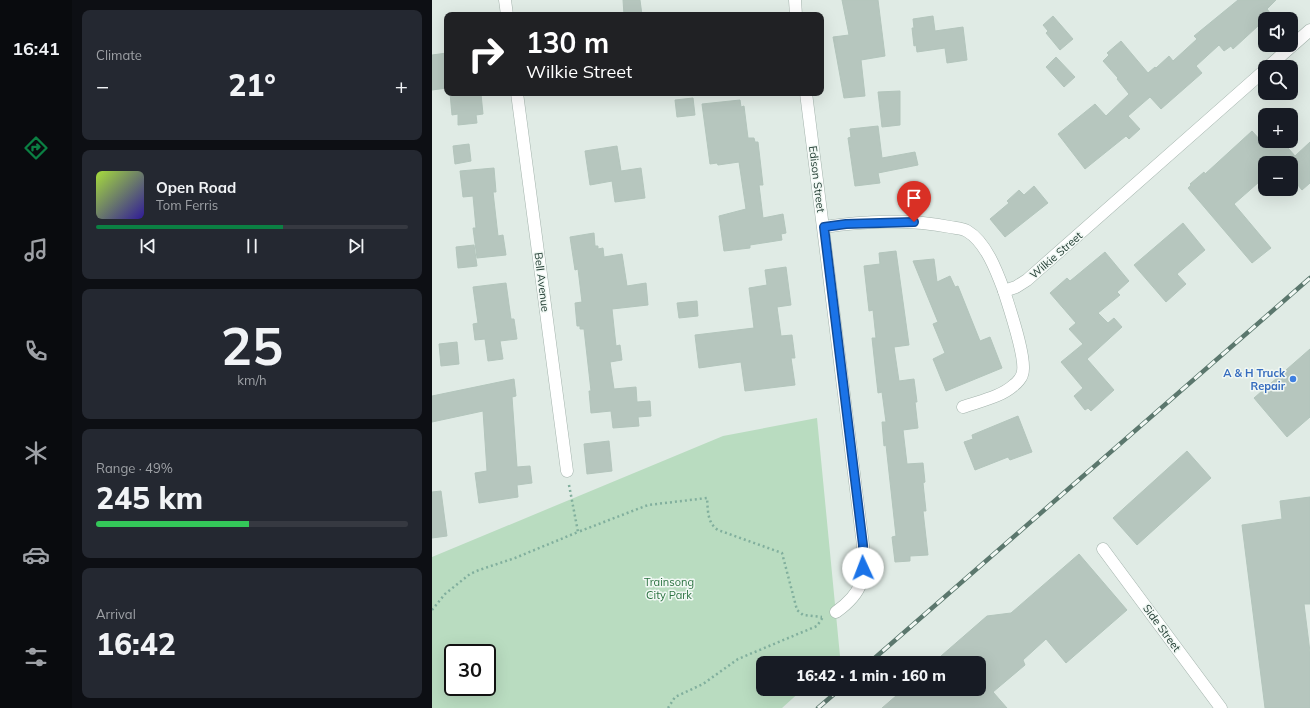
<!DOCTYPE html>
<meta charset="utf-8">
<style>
:root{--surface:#171b24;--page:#242831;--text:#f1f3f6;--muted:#9ea1a6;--line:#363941;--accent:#0b8043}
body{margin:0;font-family:Mulish,sans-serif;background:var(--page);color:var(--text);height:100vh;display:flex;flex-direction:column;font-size:15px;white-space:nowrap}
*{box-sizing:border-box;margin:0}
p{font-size:13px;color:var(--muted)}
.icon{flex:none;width:22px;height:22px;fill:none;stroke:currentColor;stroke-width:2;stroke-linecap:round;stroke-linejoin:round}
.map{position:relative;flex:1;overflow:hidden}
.sheet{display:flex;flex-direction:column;gap:10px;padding:10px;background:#0d0f14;width:360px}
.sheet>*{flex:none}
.top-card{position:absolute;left:12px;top:12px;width:380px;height:84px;border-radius:8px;box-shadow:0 4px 16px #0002;background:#202124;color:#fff;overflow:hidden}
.buttons{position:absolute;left:826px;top:12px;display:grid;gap:8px}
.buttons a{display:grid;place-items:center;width:40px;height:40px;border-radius:8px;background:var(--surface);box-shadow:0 4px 16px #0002;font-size:20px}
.speed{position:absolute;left:12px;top:644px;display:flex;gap:8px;font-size:20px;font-weight:700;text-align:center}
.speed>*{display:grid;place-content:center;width:52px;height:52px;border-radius:50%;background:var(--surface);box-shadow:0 4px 16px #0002;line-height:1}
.speed .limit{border:2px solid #111;border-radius:6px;background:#fff;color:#111}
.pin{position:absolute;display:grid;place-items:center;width:34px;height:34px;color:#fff;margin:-41px -17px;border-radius:50% 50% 50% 0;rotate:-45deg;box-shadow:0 0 4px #0007}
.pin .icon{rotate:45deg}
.me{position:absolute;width:44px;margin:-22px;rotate:358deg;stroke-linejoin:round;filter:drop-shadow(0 0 3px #0008)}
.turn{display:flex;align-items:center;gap:14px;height:84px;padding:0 16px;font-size:18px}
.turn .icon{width:52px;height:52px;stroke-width:2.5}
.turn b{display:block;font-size:28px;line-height:34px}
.big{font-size:30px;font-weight:800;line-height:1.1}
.sheet .card{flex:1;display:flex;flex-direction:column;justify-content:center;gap:6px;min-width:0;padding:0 14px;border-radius:8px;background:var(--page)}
.sheet .dial{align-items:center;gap:0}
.dial b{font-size:52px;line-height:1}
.song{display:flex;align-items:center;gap:12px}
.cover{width:48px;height:48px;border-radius:6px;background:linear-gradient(135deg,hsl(80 70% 55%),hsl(250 70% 35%))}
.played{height:4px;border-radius:2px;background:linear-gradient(90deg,var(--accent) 60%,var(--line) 60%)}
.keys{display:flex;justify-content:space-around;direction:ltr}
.heat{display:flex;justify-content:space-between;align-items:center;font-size:22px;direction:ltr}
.charge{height:6px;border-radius:3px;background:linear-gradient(90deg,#34c759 49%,var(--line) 0)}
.trip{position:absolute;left:324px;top:656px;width:230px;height:40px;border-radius:8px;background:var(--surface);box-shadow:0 4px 16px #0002;font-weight:800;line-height:40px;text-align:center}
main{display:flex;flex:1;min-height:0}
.menu{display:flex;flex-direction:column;width:72px;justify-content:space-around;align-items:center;background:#090b0e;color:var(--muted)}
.menu .icon{width:28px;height:28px}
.menu .active{color:var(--accent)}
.menu b{font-size:18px;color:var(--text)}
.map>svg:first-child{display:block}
.green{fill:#b9dcc0;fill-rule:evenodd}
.building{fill:#b6c6be;stroke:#b3c5bc}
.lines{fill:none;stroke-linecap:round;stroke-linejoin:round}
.minor-casing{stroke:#a3b3ac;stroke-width:13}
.path{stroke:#81af9d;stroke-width:2.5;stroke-dasharray:2 3;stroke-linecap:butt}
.minor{stroke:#fff;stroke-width:12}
.rail-casing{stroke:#5b776d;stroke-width:4.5}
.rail{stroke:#f1f8f4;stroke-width:3;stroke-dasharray:9;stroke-linecap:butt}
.route-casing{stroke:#114b97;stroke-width:10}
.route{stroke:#1a73e8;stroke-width:7}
.shop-dot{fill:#3f7fe0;stroke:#f1f8f4;stroke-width:1.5}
.labels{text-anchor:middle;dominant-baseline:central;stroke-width:3;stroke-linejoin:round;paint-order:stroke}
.street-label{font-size:11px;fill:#213c32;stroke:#f1f8f4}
.shop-label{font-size:11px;font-weight:bold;fill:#366cbe;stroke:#f1f8f4;text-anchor:end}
.park-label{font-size:11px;fill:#2b7241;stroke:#f1f8f4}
</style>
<main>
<nav class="menu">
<b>16:41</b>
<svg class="icon active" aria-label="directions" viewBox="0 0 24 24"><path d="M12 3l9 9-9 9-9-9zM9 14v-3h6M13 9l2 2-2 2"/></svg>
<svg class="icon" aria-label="music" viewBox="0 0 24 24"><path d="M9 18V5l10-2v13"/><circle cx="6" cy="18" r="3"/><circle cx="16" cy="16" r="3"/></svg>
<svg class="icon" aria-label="phone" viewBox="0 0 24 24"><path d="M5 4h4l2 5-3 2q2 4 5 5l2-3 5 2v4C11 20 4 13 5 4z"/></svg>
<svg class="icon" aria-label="climate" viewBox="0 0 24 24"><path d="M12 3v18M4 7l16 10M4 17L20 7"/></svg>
<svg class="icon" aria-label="car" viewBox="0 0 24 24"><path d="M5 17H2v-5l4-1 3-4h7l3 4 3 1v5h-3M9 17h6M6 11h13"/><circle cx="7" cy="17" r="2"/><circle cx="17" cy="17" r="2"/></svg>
<svg class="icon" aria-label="filters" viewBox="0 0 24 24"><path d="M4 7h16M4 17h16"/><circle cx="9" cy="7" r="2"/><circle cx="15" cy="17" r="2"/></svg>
</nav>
<section class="sheet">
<div class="card"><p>Climate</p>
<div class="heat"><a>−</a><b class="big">21°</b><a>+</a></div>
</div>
<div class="card">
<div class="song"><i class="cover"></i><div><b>Open Road</b><p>Tom Ferris</p></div></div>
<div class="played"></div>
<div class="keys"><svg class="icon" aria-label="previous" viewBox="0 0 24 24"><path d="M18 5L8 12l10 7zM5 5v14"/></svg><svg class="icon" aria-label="pause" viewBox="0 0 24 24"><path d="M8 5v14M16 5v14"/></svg><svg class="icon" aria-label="next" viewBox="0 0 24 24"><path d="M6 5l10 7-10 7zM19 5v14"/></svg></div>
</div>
<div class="card dial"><b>25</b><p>km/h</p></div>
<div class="card"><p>Range · 49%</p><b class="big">245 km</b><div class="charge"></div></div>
<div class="card"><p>Arrival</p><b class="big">16:42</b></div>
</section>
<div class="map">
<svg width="878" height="708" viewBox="0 0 878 708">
<rect width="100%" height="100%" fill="#e0ebe5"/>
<!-- green -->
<path class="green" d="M385 418 408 656 400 663H331V689H371L350 708H0V557L291 436ZM21 653H55V687H21Z"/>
<!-- building -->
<g class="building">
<path d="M191 0H208L210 15H192Z"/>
<path d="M410 0H446L453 56 429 60 433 96 412 98 401 37 417 35Z"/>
<path d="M806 0H844L835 9 839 14 801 49 799 46 792 51 787 45 764 66 770 73 729 109 718 97 696 116 708 129 697 139 694 136 653 169 626 134 663 104 674 116 697 94 685 79 686 78 671 61 677 55 675 53 689 41 716 73 723 67 724 68 737 56 741 61 765 39 762 36Z"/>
<path d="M501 16 503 31 531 27 535 60 515 63 513 48 485 52 484 45 482 46 480 28H482L481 19Z"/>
<path d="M621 16 641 39 628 50 614 33 616 31 611 25Z"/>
<path d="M15 53V88L0 90V55Z"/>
<path d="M624 57 643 77 632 87 614 67Z"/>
<path d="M468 91V125L450 127 446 92Z"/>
<path d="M18 93H40V95L49 94 51 114 44 115 45 123 26 125V114L20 115Z"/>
<path d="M261 98 263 115 245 117 243 100Z"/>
<path d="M308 100 309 107 312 106 316 138H322L323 142H326L331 185H327L331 218 351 214 354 233 349 234 350 240 318 245V248L292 251 287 216 314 209 307 162 286 165 285 163 278 164 270 104Z"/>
<path d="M446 126 450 158 483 152 486 165 446 173 448 183 423 186 416 138 419 137 418 129Z"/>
<path d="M820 131 829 141H850L863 156 878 142V183L870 190 859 177V163H833L834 189 827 182 802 204 839 248 820 263 756 188 759 185 758 184 772 172 773 174Z"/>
<path d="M37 144 39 161 23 164 21 146Z"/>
<path d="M185 146 189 171 209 168 213 198 183 202 180 181 158 185 153 151Z"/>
<path d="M62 168 64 192H61L66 236 71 235 74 255 45 258 41 228H44L41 196 31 197 28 171Z"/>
<path d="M602 186 616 203 573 237 558 219 577 203 575 201 587 190 592 195Z"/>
<path d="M751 223 773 250 745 274 754 284 734 302 702 265Z"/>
<path d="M162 233 163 246H166V249L171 248 172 257 190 254 195 286 214 283 216 305 180 309 184 346 188 345 190 360 178 362 182 389 204 387 205 402 218 401 219 416 206 417 207 426 181 428 179 411 159 413 157 391H159L152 329H148V326H145L143 303 150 302 146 269 143 270 138 237Z"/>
<path d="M42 245 45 266 26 268 24 247Z"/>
<path d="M464 251 477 345 462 347 467 381 482 379 485 402H483L486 428 471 430 475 464 491 463 493 482 491 483 494 511H491L496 555 478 556V561L463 562 460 537 464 536 454 445 452 446 450 422H454L450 392 446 393 440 338H444L441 310 437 311 432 266 448 264 447 253Z"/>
<path d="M673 252 697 281 685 292 688 295 666 313 676 323 682 318 690 327 655 359 682 390 659 411 656 408 653 410 642 396 651 388 629 362 651 344 637 329 644 323 618 293 635 278 638 281Z"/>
<path d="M502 259 505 282 518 276 523 287 526 286 548 341 558 337 570 368 514 391 501 359 513 353 501 324 506 322 481 261Z"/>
<path d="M354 267 359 305 345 307 349 336 360 335 363 358H359L363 385 313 391 309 362 267 368 263 335 322 328 317 288 335 285 333 270Z"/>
<path d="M74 283 79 319H82L85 339 68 341 71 359 56 361 53 339 43 340 41 324 46 323 41 287Z"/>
<path d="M265 301 266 316 247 318 245 303Z"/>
<path d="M25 342 27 364 9 366 7 344Z"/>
<path d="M878 349V417L855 437 822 398Z"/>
<path d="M82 379 84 396 80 397 85 467 98 466 100 483 85 485 86 497 47 503 43 473 55 471 51 411 0 422V396Z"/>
<path d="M586 416 600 452 578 460 576 457 543 470 532 442 541 439 540 435Z"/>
<path d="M177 441 180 471 155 474 152 444Z"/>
<path d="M755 451 779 478 705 545 681 518Z"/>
<path d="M9 491 15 536 0 538V492Z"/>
<path d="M878 497V604H872L878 652V708H833L810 525 850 519 848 501Z"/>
<path d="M647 554 695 610 634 663 614 639 591 660 593 665 561 692 575 708H450L472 689H547V663H501L555 616 579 613Z"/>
</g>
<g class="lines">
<defs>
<g id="minor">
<path d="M73 0 75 15"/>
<path d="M363 0 364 15"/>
<path d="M836 67 878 30"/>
<path d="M85 93 135 471"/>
<path d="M374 93 431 545C432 578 433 591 404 612"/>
<path d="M392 227C431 221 479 219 518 227 523 228 530 228 535 231 554 242 565 272 572 291L584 287 595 280 833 70"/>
<path d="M531 407C548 401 569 397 582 385 585 383 589 378 590 375 596 362 577 307 572 291"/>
<path d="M671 549 789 708"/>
</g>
</defs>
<!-- minor casing -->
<use href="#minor" class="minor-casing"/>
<!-- path -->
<g class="path">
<path d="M137 485 146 532 216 505 275 498C276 510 275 523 286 530L350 553 365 610 371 615 390 617"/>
<path d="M0 610 13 594 38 574 47 570 83 558 146 532"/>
<path d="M236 708 243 697 271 684 306 659 385 626 391 617"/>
</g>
<!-- minor -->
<use href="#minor" class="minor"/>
<defs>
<g id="rail">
<path d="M437 663 878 278"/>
<path d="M386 708 408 689"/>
</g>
</defs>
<!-- rail casing -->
<use href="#rail" class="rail-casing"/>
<!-- rail -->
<use href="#rail" class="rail"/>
</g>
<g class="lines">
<defs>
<path id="route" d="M431 568V545L392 227 414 224 482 222"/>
</defs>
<!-- route casing -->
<use href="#route" class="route-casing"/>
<!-- route -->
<use href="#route" class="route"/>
</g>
<!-- markers -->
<circle class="shop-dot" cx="861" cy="379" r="4"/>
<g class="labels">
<!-- street labels -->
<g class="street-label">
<text transform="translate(385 179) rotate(83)">Edison Street</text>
<text transform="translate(624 255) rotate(-41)">Wilkie Street</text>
<text transform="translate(110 282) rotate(83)">Bell Avenue</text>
<text transform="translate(730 628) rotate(54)">Side Street</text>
</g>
<!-- shop labels -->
<g class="shop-label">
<text x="853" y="373">A &amp; H Truck<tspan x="853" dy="13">Repair</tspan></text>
</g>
<!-- park labels -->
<g class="park-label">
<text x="237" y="582">Trainsong<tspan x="237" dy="13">City Park</tspan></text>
</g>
</g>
</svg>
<div class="buttons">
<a><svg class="icon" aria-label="sound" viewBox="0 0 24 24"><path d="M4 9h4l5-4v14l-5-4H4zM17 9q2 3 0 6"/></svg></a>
<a><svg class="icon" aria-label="search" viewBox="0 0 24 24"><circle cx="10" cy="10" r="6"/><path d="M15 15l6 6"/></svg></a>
<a>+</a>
<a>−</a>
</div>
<div class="speed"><div class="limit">30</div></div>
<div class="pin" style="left:482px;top:222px;background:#d93025"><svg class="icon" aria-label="arrive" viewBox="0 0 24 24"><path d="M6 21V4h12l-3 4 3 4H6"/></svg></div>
<svg class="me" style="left:431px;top:568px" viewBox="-20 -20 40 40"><circle r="19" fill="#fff"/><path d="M0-13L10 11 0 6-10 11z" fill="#1a73e8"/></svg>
<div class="trip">16:42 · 1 min · 160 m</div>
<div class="top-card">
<div class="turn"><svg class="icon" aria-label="right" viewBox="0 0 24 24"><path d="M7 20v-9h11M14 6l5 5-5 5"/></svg><div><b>130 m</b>Wilkie Street</div></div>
</div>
</div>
</main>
